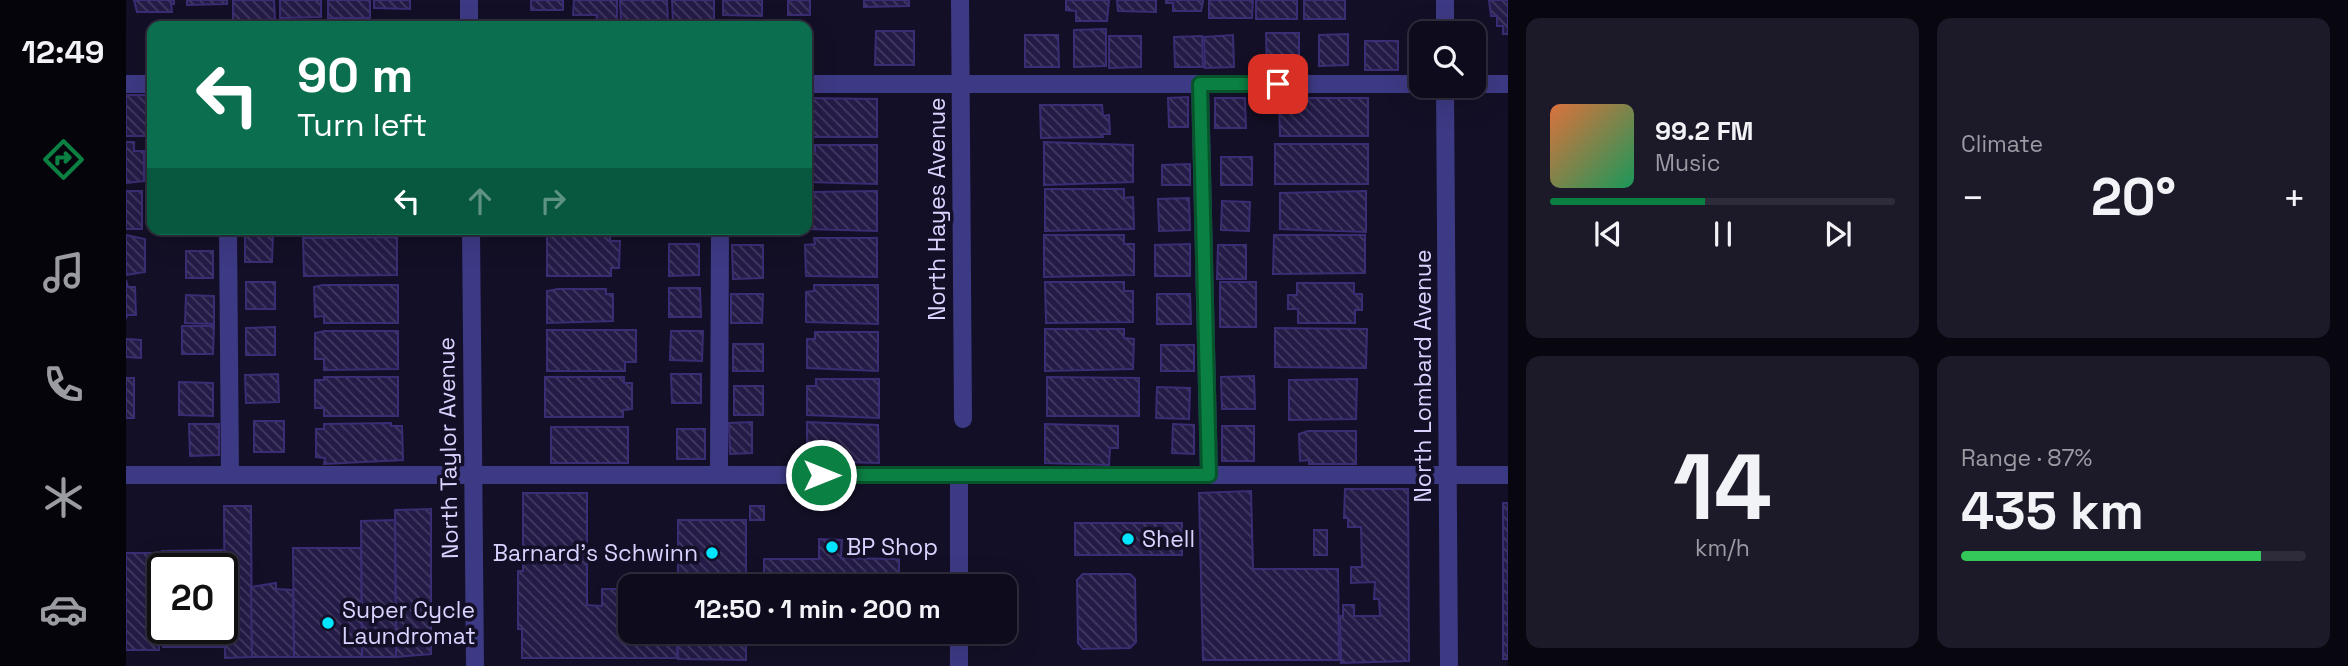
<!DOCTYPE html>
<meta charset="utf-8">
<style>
:root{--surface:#0e0b1c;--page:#1c1929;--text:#f1f3f6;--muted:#9b9ba3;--line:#2e2b3b;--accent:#0b8043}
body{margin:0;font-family:"Space Grotesk",sans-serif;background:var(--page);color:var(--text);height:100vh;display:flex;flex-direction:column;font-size:26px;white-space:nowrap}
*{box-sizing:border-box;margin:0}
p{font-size:23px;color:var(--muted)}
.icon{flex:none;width:38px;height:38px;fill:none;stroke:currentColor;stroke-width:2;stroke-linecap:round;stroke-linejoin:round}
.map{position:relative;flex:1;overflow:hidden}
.details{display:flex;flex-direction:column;gap:18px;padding:18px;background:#08060f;width:840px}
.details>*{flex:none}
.guide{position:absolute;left:21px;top:21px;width:665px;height:214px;border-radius:14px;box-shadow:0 7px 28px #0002,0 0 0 2px var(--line);background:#0b6e4f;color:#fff;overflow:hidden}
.fabs{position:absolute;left:1283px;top:21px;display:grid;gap:14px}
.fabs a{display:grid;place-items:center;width:77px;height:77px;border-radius:14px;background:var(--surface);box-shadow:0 7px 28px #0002,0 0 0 2px var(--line);font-size:35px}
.speed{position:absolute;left:21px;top:553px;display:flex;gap:14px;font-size:35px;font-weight:700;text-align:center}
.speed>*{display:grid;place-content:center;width:91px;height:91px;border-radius:50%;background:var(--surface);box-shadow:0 7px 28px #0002,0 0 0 2px var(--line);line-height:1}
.speed .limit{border:4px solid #111;border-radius:10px;background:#fff;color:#111}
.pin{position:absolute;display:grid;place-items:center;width:60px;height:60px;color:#fff;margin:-30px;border-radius:14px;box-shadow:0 4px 10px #0006}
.me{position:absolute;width:77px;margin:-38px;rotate:90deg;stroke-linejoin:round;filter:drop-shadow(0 0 5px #0008)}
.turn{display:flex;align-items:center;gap:24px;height:147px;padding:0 35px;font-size:32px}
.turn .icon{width:91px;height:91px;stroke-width:2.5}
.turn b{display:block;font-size:49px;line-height:60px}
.lanes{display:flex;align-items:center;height:66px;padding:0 35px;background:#0003;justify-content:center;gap:35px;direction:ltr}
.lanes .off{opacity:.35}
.big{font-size:52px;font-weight:700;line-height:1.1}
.details .tile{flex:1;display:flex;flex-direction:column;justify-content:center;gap:10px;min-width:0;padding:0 24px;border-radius:14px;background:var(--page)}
.details .dial{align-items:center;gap:0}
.dial b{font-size:91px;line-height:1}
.song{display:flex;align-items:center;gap:21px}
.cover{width:84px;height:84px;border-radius:10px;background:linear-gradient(135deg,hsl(20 70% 55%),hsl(150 70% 35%))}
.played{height:7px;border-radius:4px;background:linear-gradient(90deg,var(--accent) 45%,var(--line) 45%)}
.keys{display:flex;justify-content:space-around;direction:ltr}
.heat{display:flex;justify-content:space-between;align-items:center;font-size:38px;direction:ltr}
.charge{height:10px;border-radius:5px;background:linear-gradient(90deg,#34c759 87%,var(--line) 0)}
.details .tiles{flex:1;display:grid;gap:18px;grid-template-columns:repeat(2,1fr)}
.trip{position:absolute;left:492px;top:574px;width:399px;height:70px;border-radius:14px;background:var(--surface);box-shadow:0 7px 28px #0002,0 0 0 2px var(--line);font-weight:700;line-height:70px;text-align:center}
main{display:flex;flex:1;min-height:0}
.menu{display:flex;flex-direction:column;width:126px;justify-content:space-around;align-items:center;background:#06040b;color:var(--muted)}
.menu .icon{width:49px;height:49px}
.menu .selected{color:var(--accent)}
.menu b{font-size:32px;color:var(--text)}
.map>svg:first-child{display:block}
.building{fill:url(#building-back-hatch);stroke:#3b2d73;stroke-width:2}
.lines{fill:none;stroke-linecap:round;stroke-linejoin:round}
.minor{stroke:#3d3a85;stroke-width:18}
.route-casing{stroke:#07532c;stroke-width:18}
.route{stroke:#0b8043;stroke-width:12}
.poi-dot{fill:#00e5ff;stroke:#130f26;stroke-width:2.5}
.labels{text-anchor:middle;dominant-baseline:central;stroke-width:7;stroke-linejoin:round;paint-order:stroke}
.street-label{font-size:23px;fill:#d9d4ff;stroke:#130f26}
.poi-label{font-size:23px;fill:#d9d4ff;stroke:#130f26;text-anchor:start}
</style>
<main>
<nav class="menu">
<b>12:49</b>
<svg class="icon selected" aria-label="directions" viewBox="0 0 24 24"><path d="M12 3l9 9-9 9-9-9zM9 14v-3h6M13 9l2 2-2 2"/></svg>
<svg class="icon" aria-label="music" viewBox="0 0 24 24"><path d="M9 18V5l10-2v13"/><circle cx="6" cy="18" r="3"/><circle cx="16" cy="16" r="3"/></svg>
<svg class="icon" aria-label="phone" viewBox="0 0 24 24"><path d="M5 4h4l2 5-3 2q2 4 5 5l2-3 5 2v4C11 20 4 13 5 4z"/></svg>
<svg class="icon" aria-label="climate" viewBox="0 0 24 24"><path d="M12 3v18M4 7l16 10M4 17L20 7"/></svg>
<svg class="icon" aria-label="car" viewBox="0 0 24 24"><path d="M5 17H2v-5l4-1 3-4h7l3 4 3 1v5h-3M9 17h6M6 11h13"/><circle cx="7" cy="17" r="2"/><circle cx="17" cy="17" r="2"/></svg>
</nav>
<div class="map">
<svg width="1382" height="666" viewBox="0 0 1382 666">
<defs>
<pattern id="building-back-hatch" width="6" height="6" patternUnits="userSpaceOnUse" patternTransform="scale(1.75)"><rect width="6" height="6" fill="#241b47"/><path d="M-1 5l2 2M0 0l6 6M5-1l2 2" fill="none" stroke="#433b63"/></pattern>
</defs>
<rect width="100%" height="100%" fill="#130f26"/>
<!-- building -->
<g class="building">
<path d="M8 0H48V4H45L46 12H11Z"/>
<path d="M61 0H101V4L61 5Z"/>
<path d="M107 0H148L149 19 110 22 107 19Z"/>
<path d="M154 0H195V17L154 18Z"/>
<rect x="202" y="0" width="42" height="18"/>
<path d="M248 0H284V9L248 8Z"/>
<rect x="405" y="0" width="32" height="10"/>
<path d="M448 0H491V24H470L471 15H447Z"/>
<path d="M494 0H541L542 22 495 23Z"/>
<path d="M546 0H588V24H547Z"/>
<path d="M597 0H636V16L597 15Z"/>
<rect x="662" y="0" width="22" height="15"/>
<path d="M738 0H783V6L738 7Z"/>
<path d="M940 0H983L981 21H950V11L940 10Z"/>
<path d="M991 0H1030V12L992 11Z"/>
<path d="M1040 0H1077V2L1075 11H1047V3H1040Z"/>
<path d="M1083 0H1127L1126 18H1083Z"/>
<rect x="1130" y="0" width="41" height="19"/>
<rect x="1178" y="0" width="41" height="19"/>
<path d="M1363 0H1382V34H1377V26H1371V16H1365Z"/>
<path d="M980 29V66L948 67V30Z"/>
<path d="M750 31H788V65H749Z"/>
<path d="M1140 33H1173V66L1141 67Z"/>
<path d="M1222 34V65L1193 66V35Z"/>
<path d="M899 35H932L933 67H899Z"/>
<path d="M1107 35 1108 67 1079 68 1078 37Z"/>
<path d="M983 36H1015V67L983 68Z"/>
<path d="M1076 36 1077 67H1049L1048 37Z"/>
<rect x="1239" y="41" width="33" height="29"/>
<rect x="0" y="95" width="26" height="41"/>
<path d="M1062 97V127H1043L1042 98Z"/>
<path d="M681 98 751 99V137H681Z"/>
<path d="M1089 98H1119L1120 128H1089Z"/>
<path d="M1153 98H1242V136H1154Z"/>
<path d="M914 105H976L977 116 983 115 984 134H976L977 137 915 138Z"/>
<path d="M0 142H8V151H18V181L0 183Z"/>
<path d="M918 142 1007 145V182L918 185Z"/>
<rect x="1149" y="144" width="93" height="40"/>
<path d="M689 145H751V184L681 182V151H689Z"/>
<rect x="1095" y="157" width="31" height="28"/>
<path d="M1064 164V185H1036V165Z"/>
<path d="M919 189H998V198L1007 197 1008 229 919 231Z"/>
<rect x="0" y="191" width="16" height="38"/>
<path d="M751 191V231L681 229V199L688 198V192Z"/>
<path d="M1240 191V232L1154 229V193Z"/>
<path d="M1063 198 1064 230 1033 231 1032 199Z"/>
<path d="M1096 201 1124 202 1123 231 1095 230Z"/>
<path d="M119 234H147L146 262H119Z"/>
<path d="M0 235 19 239V272L0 275Z"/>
<path d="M918 235H998V244H1008V275L918 277Z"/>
<path d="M1148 235H1239V273L1147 274Z"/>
<path d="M421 236H484V241H494L493 268H485V276H421Z"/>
<path d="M271 237V275L178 276 177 238Z"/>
<path d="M688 238H751V277L680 276 679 245 689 244Z"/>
<path d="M543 244H573V275L543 276Z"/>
<path d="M1064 244V276H1029V245Z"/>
<path d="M606 245H637V278L607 279Z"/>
<path d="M1092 245H1120V279H1091Z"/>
<rect x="60" y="251" width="27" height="27"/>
<path d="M0 280 2 287H9L10 315H1L0 319Z"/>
<rect x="120" y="282" width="29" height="27"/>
<path d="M919 282H998V291H1007V322L920 323Z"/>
<rect x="1094" y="282" width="36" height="45"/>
<path d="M1171 283H1228V294H1236V310H1229V323H1172V309H1162V295H1171Z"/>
<path d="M197 285H272V323H198V316L189 317 188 287Z"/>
<path d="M688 285H752V324L680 322V292L688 291Z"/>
<path d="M543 288H574L575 317H543Z"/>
<path d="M432 289H480V294H487V321L421 323V291Z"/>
<path d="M605 294H637L636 323H605Z"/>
<path d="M1031 294H1064L1065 324H1031Z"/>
<path d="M60 295 88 296V324L59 323Z"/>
<path d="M56 326H88L87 354H56Z"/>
<path d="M149 327V355H120V328Z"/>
<path d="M1149 328 1241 329 1240 368 1149 367Z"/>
<path d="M919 329H998V338L1008 339 1007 369 919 371Z"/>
<path d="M421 330H510V362H499V371H421Z"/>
<path d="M199 331H272V369L198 370V359H189V333Z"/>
<path d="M545 331H577L576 361 544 360Z"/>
<path d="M689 332H752V371L681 368V339H689Z"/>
<path d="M0 339 15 340V358L0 357Z"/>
<rect x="607" y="344" width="30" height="27"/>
<rect x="1035" y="345" width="33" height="26"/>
<path d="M152 374 153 402 120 403 119 375Z"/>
<path d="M545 374H575V403H546Z"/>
<path d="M1128 376 1129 409H1096L1095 377Z"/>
<path d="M198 377H272V416H198V408H189V380H198Z"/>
<path d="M419 377H498V383H506V409L497 410V417H419Z"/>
<path d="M921 377 1013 378V416H921Z"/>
<rect x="0" y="378" width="8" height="40"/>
<path d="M690 379H753V418L681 415V386H690Z"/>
<path d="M1231 379 1230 419 1163 420V380Z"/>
<path d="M53 382 87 383V416L53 415Z"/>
<rect x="608" y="386" width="29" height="29"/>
<path d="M1031 387 1064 388 1063 419 1030 418Z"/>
<rect x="128" y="421" width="30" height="31"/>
<path d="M626 422V453L604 454 603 423Z"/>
<path d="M681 422 752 425 753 463 681 461Z"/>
<path d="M265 423V426H276L277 460 198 464 199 458 190 457V429H198V424Z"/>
<path d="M63 424H93V455L64 456Z"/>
<path d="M919 424 992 426V448H984L983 465 919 463Z"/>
<path d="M1047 424 1068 425V454L1046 453Z"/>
<rect x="1096" y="426" width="32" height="35"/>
<rect x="425" y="427" width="77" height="36"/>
<rect x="551" y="429" width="28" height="30"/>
<path d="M1182 431H1230V464H1183V460L1174 461 1173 434Z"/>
<path d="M1219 489H1282L1283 661 1215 663 1214 616H1217V605H1228V616H1254L1253 599H1248L1249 582 1225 583V567H1236L1235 527H1222V518H1218Z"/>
<path d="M1125 491 1127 569H1212L1213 660H1077L1073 493Z"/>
<path d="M397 493H461V605L476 606V589H504V632H551V658H396V629H392V571H397Z"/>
<rect x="1377" y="503" width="5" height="156"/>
<path d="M98 506H125L126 657 99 658Z"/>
<rect x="624" y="506" width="14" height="14"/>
<path d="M305 509V654L270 657 269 510Z"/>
<path d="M269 520 270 657H236L235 521Z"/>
<rect x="552" y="520" width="68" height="66"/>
<rect x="949" y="523" width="107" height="32"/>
<rect x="1188" y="530" width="13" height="25"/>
<path d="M693 539 716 540 715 558 773 559V586H638V559H693Z"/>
<path d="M167 548H235L236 657H168Z"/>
<path d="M96 550 97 647H37V628H96V569H37V596L36 551Z"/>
<path d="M0 553H32L33 650H0Z"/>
<path d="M957 574H1004L1009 579 1010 642 1004 648 957 649 952 643 951 580Z"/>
<path d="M150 583V589L167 590 168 657H126L125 587Z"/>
<path d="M552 632H620V660L552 659Z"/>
</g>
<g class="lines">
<!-- minor -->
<g class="minor">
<path d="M343 0V26"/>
<path d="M834 0 837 419"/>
<path d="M1319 0V33"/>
<path d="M0 84H26"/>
<path d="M681 84H1295"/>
<path d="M1074 84 1083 475"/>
<path d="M1348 84H1382"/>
<path d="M1319 86 1323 666"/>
<path d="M102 229 104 475"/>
<path d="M345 229 349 666"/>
<path d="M0 475H1382"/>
<path d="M593 475 594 229"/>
<path d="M833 475V586"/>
<path d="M833 632V666"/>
</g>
</g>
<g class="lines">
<defs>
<path id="route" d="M695 475H1083L1074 84H1152"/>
</defs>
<!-- route casing -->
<use href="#route" class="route-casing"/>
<!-- route -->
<use href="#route" class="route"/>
</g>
<!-- markers -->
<g class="poi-dot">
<circle cx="1002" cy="539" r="7"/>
<circle cx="706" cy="547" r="7"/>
<circle cx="586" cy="553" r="7"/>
<circle cx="202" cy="623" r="7"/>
</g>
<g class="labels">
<!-- street labels -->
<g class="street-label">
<text transform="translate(811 209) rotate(-90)">North Hayes Avenue</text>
<text transform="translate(1297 376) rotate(-90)">North Lombard Avenue</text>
<text transform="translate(322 448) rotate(-91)">North Taylor Avenue</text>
</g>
<!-- poi labels -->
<g class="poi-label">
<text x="1016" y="539">Shell</text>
<text x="720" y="547">BP Shop</text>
<text x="572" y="553" text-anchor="end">Barnard's Schwinn</text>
<text x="216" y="610">Super Cycle<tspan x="216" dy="26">Laundromat</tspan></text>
</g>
</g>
</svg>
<div class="fabs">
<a><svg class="icon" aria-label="search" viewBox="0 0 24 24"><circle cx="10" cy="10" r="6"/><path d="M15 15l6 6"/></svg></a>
</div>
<div class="speed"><div class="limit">20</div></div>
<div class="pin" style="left:1152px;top:84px;background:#d93025"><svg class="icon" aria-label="arrive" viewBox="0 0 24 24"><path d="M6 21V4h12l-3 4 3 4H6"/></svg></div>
<svg class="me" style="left:695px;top:475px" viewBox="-20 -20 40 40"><circle r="17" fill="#0b8043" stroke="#fff" stroke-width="3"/><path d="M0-11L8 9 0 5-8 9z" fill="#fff"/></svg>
<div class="trip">12:50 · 1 min · 200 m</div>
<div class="guide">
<div class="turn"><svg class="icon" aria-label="left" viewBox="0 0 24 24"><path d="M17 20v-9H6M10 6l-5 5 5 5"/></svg><div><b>90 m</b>Turn left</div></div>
<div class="lanes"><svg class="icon" aria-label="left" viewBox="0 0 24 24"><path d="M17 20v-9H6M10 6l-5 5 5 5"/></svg><svg class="icon off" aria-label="ahead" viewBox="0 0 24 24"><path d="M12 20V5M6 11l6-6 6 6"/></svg><svg class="icon off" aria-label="right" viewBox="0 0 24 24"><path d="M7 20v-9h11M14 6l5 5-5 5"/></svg></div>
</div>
</div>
<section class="details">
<div class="tiles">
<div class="tile">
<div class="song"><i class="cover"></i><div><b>99.2 FM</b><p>Music</p></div></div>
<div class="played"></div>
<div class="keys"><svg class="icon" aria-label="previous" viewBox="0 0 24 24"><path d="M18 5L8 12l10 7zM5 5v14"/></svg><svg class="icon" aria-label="pause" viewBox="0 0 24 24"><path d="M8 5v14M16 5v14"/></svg><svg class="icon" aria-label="next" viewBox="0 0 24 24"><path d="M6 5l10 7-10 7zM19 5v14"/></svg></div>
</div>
<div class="tile"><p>Climate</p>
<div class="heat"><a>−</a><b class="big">20°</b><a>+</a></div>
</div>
<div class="tile dial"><b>14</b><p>km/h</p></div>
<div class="tile"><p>Range · 87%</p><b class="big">435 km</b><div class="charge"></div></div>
</div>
</section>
</main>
